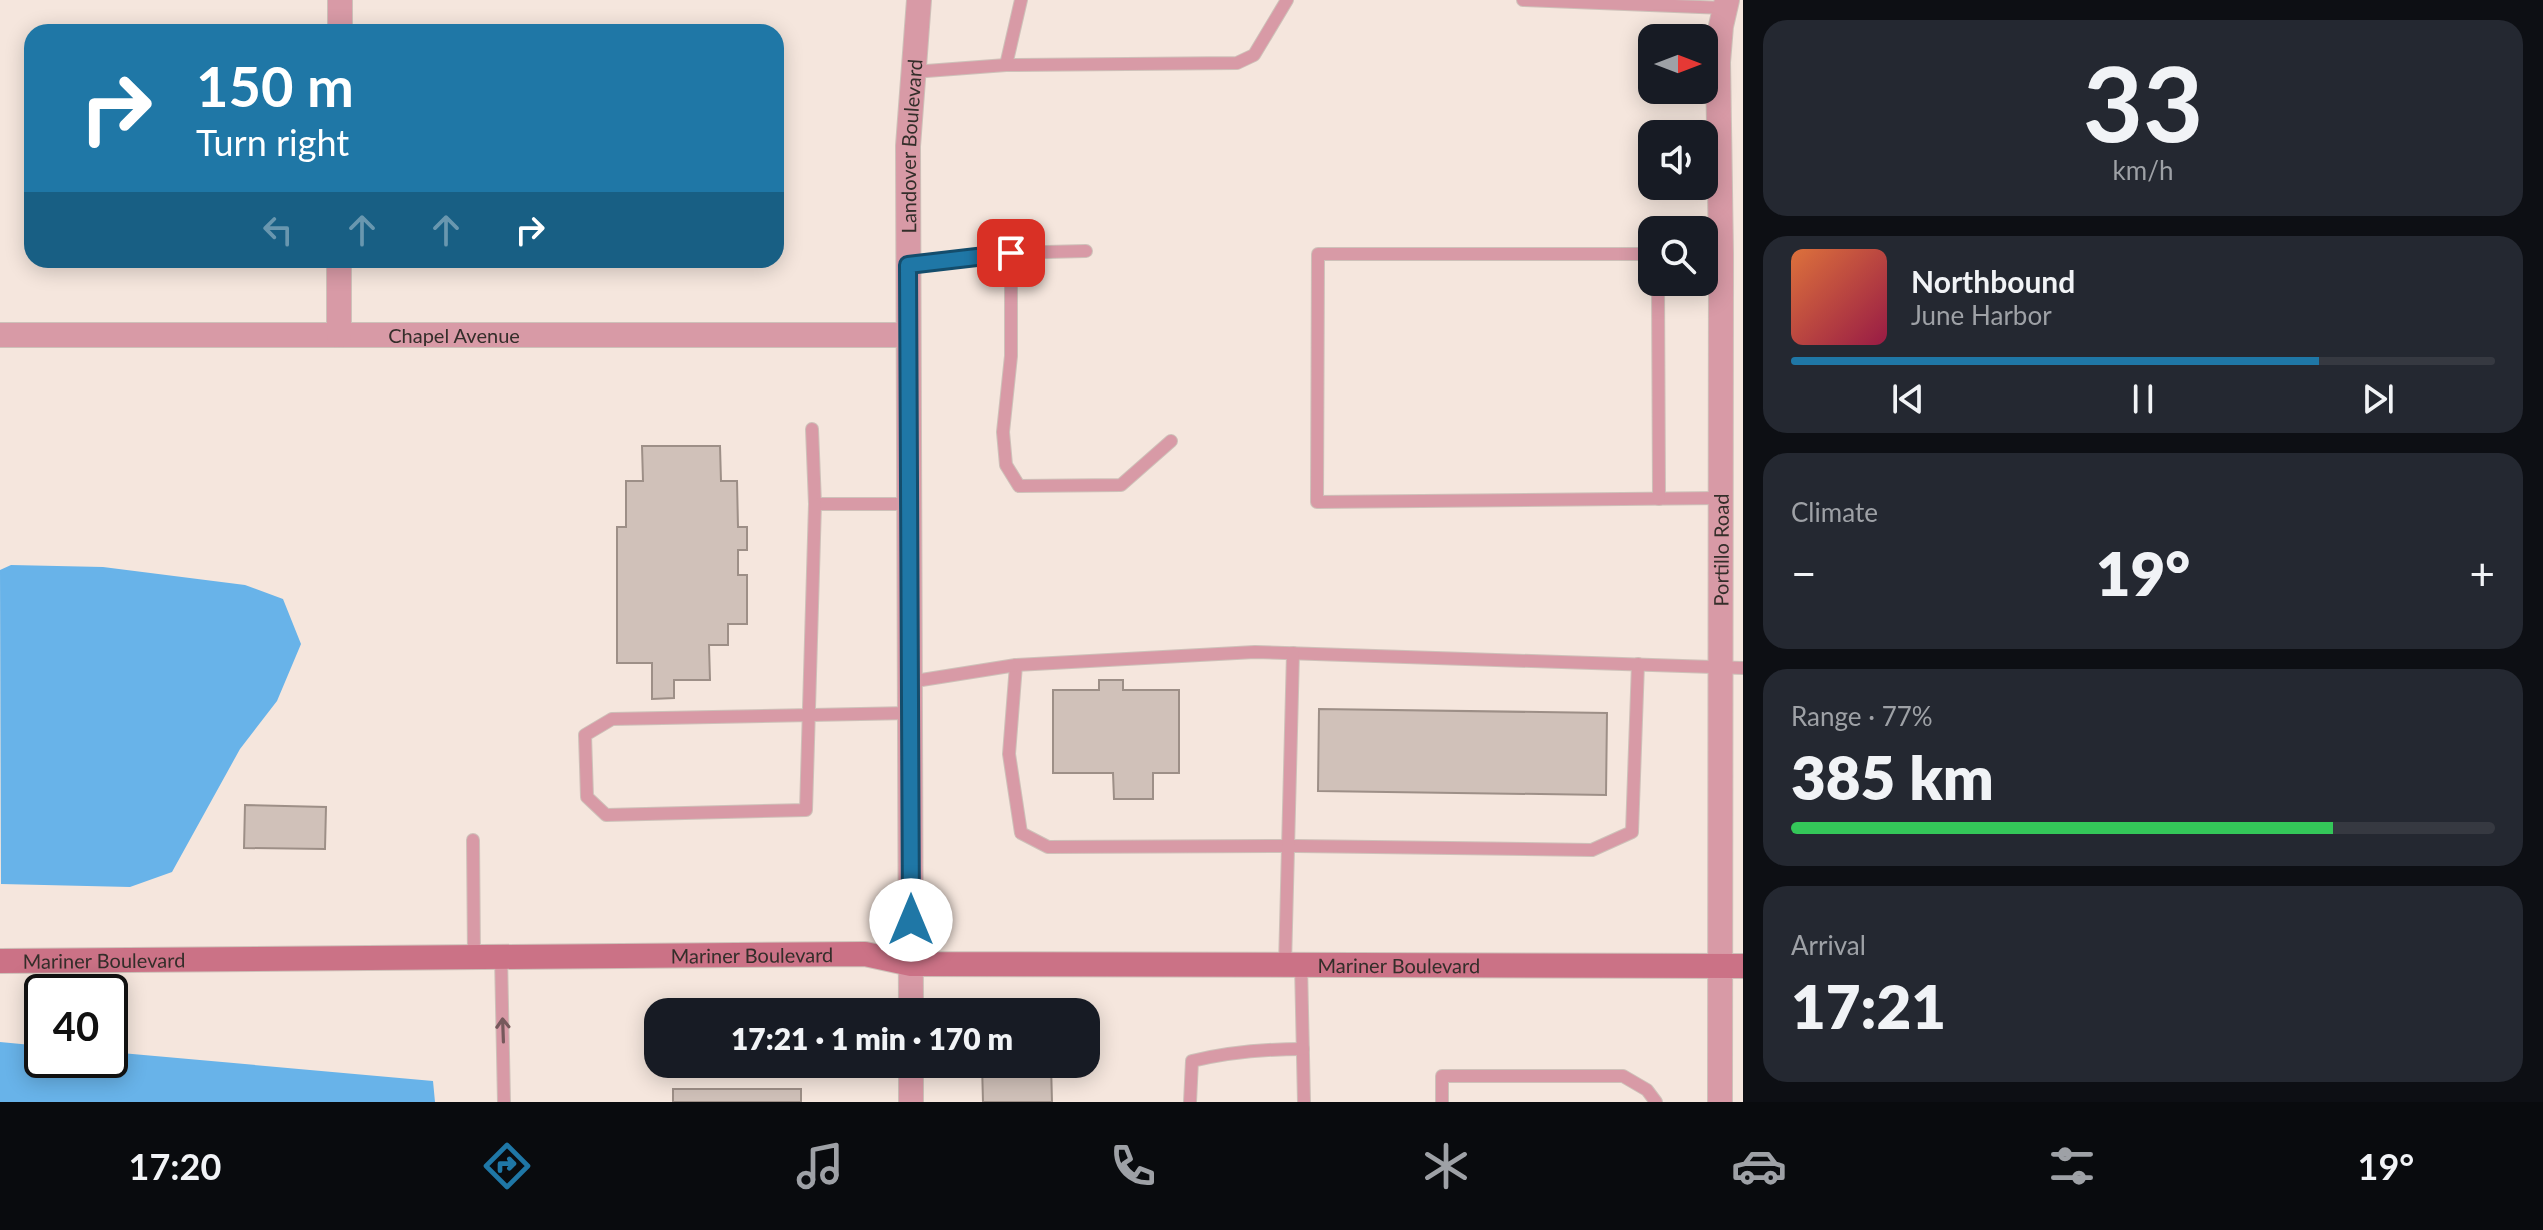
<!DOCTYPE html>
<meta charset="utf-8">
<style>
:root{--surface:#171b24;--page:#242831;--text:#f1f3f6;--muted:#9ea1a6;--line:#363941;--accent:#1f77a6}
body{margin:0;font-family:Lato,sans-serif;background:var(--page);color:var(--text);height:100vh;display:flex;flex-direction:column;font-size:30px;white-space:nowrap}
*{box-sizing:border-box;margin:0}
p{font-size:26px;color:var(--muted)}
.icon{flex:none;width:44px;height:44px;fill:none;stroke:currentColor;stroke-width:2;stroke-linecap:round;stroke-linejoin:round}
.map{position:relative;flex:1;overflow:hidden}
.side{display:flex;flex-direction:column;gap:20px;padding:20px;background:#0d0f14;width:800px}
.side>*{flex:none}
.top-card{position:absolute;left:24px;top:24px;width:760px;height:244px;border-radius:24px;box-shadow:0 4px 20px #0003;background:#1f77a6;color:#fff;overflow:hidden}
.needle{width:52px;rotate:90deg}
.buttons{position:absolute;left:1638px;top:24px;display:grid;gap:16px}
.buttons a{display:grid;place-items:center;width:80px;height:80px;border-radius:16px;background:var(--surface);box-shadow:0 4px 20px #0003;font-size:40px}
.speed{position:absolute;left:24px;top:974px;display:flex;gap:16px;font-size:40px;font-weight:700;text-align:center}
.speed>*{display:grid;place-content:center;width:104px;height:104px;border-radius:50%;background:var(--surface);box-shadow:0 4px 20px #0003;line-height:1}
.speed .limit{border:4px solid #111;border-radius:12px;background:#fff;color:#111}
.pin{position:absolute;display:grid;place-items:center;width:68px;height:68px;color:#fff;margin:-34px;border-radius:16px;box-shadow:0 4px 12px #0006}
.me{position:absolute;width:88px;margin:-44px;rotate:0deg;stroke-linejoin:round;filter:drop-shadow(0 0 6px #0008)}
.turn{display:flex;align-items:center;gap:28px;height:168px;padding:0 40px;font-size:36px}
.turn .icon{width:104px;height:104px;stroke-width:2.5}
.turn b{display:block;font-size:56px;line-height:68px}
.lanes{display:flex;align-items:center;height:76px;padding:0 40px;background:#0003;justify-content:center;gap:40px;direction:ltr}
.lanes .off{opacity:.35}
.big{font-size:60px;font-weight:800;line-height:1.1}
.side .tile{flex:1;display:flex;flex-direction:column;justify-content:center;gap:12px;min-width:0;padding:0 28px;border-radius:24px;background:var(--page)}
.side .dial{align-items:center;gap:0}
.dial b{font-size:104px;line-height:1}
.song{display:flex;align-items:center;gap:24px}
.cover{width:96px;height:96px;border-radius:12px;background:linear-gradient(135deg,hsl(20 70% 55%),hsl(340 70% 35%))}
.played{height:8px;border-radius:4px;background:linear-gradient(90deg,var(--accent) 75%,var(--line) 75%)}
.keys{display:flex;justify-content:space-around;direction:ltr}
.heat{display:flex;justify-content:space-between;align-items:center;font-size:44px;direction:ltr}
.charge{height:12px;border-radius:6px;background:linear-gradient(90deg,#34c759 77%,var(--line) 0)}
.trip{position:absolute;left:644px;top:998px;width:456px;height:80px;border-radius:24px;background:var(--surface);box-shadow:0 4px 20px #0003;font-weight:800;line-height:80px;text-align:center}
.tab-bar{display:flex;height:128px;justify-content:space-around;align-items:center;background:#090b0e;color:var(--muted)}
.tab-bar .icon{width:56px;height:56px}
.tab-bar .selected{color:var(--accent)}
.tab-bar b{font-size:36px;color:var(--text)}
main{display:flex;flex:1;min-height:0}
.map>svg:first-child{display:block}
.water{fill:#68b3e9}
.building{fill:#d0c1b9;stroke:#9d8f87;stroke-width:2}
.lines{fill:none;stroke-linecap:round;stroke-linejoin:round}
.service-casing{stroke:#cec1b9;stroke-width:14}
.minor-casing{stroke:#cec1b9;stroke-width:26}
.tertiary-casing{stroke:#cec1b9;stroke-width:26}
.secondary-casing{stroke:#cec1b9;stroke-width:26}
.service{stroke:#d89aa6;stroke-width:12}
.minor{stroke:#d89aa6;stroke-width:24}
.tertiary{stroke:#d89aa6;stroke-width:24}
.secondary{stroke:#cb7286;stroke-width:24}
.oneway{stroke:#76595c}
.route-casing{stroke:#144d6c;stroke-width:20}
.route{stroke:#1f77a6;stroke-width:14}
.labels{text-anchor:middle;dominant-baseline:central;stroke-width:8;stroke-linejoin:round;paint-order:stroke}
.street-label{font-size:20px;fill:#342e2a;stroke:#fef4ef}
</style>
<main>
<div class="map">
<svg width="1743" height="1102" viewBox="0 0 1743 1102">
<rect width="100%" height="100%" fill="#f5e6dd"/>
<!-- water -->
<g class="water">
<path d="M11 565 103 567 245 585 283 599 301 644 277 701 240 749 172 872 130 887 1 884 0 570Z"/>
<path d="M0 1042 42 1046V1060H110V1052L433 1081 435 1102H0Z"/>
</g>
<!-- building -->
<g class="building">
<path d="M642 446H720L721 481H737L738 527H747V550H738V575H747V624H728V645H709L710 680H674V698L652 699V663H617V527H626V481H643Z"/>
<path d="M1099 680H1123V690H1179V773H1153V799H1114L1113 773H1053V690H1099Z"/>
<path d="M1319 709 1607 713 1606 795 1318 791Z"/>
<path d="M245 805 326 807 325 849 244 848Z"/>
<path d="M982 1064H1051L1052 1102H983Z"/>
<rect x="673" y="1089" width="128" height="13"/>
</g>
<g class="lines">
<defs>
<g id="service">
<path d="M1523 0 1725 8"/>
<path d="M1006 65 1021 0"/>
<path d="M913 72 1006 65 1237 63 1254 55 1287 0"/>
<path d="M1011 253V356L1003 432 1006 465 1019 486 1121 485 1171 441"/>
<path d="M1652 254H1318L1317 502 1721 498"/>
<path d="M908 265 1011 253 1086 251"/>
<path d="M1658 282 1659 499"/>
<path d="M812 429 815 504H909"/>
<path d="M815 504 806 810 606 815 587 797 585 735 612 719 910 713"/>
<path d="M1016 665 1009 754 1021 833 1048 847 1297 846 1592 850 1632 832 1638 664"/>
<path d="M909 682 1016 665 1255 652 1743 668"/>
<path d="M473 840 474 957"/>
<path d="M501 957 504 1102"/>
<path d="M1285 965 1293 653"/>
<path d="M1301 965 1304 1102"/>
<path d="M1190 1102 1192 1061C1229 1052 1265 1049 1303 1049"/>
<path d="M1442 1102V1076H1623L1647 1090 1656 1102"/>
</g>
<g id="minor">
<path d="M340 32V0"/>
<path id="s1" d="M0 335H908"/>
<path d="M339 335V260"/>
<path id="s2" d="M1720 1102 1721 254 1718 62 1721 26 1727 0"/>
</g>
<g id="tertiary">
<path id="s3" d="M911 1012 908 146 919 0"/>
<path d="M911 1102V1064"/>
</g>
<g id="secondary">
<path id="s4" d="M0 961 865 954 911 964 1743 966"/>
</g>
</defs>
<!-- service casing -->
<use href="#service" class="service-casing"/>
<!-- minor casing -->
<use href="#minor" class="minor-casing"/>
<!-- tertiary casing -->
<use href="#tertiary" class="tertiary-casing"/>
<!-- secondary casing -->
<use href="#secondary" class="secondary-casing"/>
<!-- service -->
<use href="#service" class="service"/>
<!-- minor -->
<use href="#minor" class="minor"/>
<!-- tertiary -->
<use href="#tertiary" class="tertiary"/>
<!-- secondary -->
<use href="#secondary" class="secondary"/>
</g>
<!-- one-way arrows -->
<defs><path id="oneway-shaft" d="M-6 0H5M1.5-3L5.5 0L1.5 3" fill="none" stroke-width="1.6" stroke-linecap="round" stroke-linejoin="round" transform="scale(2)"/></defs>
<use class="oneway" href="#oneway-shaft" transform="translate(503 1030) rotate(-92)"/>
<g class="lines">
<defs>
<path id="route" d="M911 920 908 265 1011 253"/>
</defs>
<!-- route casing -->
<use href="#route" class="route-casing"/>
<!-- route -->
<use href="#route" class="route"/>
</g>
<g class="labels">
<!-- street labels -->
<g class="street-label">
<text stroke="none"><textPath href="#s3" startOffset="866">Landover Boulevard</textPath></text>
<text stroke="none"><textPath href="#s1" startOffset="454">Chapel Avenue</textPath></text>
<text stroke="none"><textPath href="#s2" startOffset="552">Portillo Road</textPath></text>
<text stroke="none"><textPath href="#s4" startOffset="752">Mariner Boulevard</textPath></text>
<text stroke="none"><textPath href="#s4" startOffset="104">Mariner Boulevard</textPath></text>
<text stroke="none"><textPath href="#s4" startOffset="1400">Mariner Boulevard</textPath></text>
</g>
</g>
</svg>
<div class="buttons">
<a><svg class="needle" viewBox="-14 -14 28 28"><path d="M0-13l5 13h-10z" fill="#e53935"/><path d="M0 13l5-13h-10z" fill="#9ea1a6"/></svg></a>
<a><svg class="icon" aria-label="sound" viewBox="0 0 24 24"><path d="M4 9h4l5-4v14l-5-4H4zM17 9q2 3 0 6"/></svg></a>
<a><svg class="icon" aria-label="search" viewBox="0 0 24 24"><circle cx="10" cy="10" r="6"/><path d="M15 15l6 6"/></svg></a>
</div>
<div class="speed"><div class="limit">40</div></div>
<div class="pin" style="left:1011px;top:253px;background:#d93025"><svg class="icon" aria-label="arrive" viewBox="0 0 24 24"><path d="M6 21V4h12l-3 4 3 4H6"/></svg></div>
<svg class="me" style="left:911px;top:920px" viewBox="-20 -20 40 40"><circle r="19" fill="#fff"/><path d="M0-13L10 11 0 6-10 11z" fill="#1f77a6"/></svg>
<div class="trip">17:21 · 1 min · 170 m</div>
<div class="top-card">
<div class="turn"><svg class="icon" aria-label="right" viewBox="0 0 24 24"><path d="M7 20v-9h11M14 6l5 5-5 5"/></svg><div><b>150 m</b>Turn right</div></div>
<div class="lanes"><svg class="icon off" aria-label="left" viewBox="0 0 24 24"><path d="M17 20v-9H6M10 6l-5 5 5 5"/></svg><svg class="icon off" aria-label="ahead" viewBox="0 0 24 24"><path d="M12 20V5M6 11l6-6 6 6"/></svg><svg class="icon off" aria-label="ahead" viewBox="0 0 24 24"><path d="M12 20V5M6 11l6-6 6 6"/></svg><svg class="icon" aria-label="right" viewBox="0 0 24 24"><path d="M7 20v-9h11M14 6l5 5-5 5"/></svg></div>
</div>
</div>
<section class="side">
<div class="tile dial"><b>33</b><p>km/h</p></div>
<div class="tile">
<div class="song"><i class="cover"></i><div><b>Northbound</b><p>June Harbor</p></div></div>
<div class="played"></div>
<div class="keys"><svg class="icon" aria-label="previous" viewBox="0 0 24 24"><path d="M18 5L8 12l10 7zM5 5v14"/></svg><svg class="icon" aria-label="pause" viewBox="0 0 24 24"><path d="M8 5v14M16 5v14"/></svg><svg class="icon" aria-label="next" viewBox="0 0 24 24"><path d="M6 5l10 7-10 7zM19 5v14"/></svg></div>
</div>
<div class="tile"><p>Climate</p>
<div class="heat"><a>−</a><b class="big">19°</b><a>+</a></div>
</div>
<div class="tile"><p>Range · 77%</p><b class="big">385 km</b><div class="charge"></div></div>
<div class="tile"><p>Arrival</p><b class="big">17:21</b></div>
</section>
</main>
<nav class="tab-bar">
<b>17:20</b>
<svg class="icon selected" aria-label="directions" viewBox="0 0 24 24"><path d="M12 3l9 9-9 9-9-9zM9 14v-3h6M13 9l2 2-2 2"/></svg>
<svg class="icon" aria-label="music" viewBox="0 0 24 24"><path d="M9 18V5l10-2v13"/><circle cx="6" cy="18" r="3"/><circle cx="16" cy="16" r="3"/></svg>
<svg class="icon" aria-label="phone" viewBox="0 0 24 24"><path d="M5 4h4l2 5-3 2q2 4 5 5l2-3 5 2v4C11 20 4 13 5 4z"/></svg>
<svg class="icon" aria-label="climate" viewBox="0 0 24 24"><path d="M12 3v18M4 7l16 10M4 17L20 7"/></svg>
<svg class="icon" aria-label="car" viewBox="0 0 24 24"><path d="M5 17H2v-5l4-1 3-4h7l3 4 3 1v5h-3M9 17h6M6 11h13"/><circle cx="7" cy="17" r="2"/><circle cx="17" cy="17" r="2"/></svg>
<svg class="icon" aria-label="filters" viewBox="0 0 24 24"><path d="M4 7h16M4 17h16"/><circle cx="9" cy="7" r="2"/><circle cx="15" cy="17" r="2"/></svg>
<b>19°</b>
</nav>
